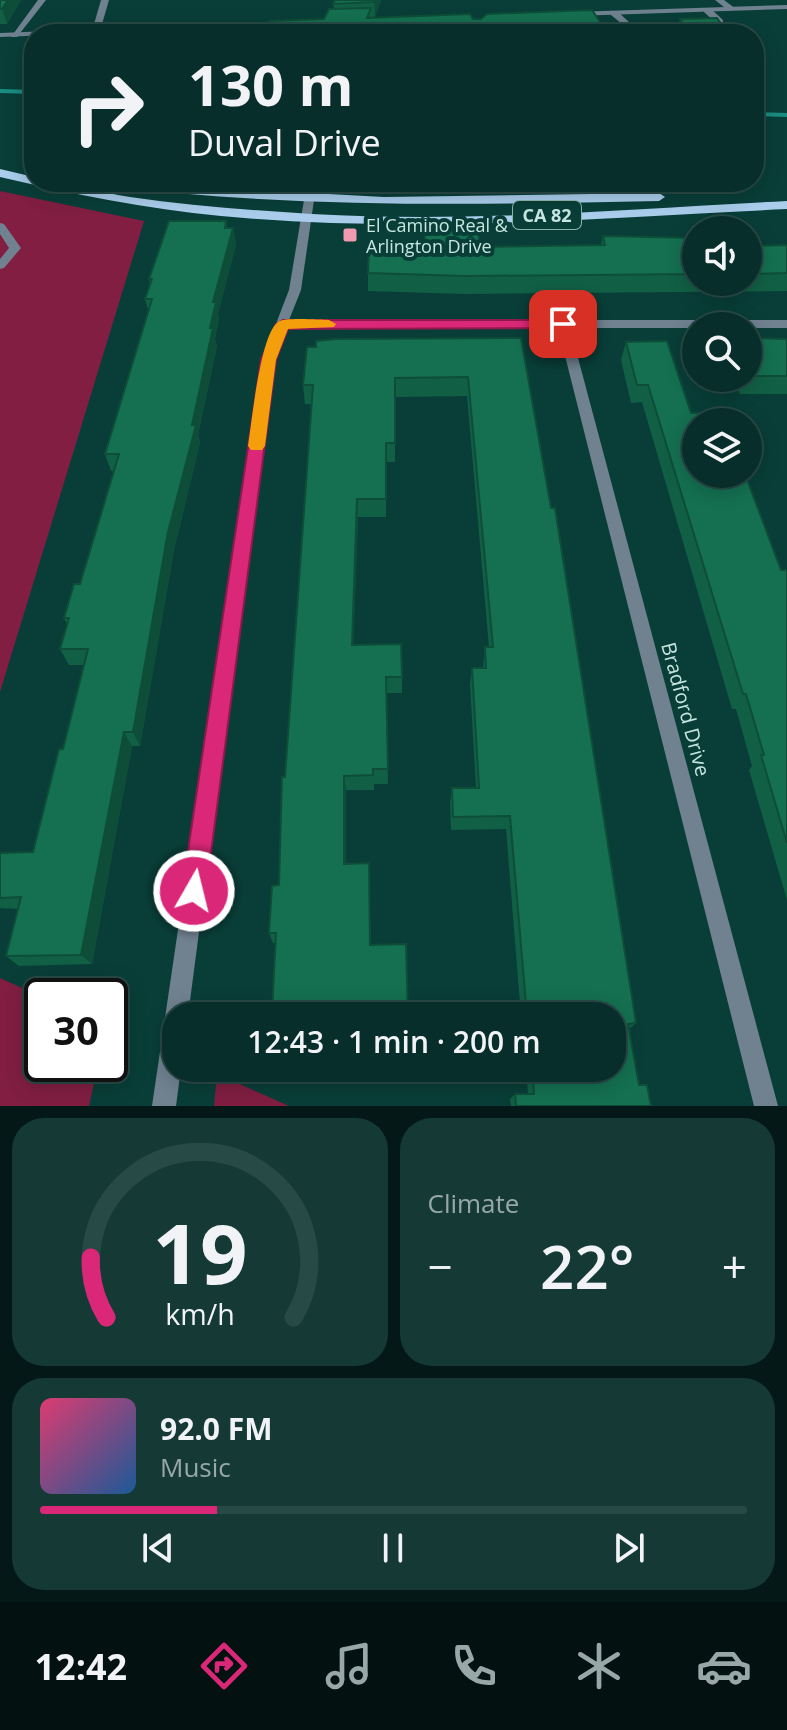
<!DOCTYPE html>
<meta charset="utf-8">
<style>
:root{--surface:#072e2a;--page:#153a36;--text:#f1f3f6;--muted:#98a8a8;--line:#284a47;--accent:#db2777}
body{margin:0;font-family:"Open Sans",sans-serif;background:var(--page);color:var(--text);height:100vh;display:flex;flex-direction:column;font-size:30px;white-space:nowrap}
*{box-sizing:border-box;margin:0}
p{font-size:26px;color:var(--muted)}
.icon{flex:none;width:44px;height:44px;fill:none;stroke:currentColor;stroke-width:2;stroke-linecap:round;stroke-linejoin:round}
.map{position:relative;height:1106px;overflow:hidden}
.panel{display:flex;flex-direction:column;gap:12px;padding:12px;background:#041917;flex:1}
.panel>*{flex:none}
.top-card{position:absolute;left:24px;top:24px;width:740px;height:168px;border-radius:32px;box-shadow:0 4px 20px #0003,0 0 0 2px var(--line);background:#072e2a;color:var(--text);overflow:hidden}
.buttons{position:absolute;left:682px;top:216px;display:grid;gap:16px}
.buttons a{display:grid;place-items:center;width:80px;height:80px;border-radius:50%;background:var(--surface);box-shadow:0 4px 20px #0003,0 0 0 2px var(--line);font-size:40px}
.speed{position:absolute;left:24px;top:978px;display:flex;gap:16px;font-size:40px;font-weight:700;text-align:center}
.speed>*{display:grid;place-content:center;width:104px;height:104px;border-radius:50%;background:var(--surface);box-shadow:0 4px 20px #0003,0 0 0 2px var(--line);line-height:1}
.speed .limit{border:4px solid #111;border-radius:12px;background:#fff;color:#111}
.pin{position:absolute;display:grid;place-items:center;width:68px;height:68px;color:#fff;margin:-34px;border-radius:16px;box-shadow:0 4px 12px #0006}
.me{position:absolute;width:88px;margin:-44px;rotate:8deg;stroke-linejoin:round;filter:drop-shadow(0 0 6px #0008)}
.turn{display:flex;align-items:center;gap:28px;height:168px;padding:0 32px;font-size:36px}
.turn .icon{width:104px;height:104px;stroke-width:2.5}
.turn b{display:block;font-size:56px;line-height:68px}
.big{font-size:60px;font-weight:600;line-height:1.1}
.panel .card{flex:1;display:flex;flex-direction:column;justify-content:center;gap:12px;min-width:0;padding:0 28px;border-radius:32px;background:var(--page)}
.panel .dial{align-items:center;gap:0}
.dial svg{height:208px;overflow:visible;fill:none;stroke:var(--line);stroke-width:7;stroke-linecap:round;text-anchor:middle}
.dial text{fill:var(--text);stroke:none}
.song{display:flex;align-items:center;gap:24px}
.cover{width:96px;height:96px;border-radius:12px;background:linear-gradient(135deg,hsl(340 70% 55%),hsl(210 70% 35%))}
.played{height:8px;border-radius:4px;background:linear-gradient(90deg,var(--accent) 25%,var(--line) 25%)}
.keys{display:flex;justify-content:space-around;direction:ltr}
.heat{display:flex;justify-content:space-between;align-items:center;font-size:44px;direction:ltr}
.panel .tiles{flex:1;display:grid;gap:12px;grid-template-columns:1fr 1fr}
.card:last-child{grid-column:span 2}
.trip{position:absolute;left:162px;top:1002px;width:464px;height:80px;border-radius:32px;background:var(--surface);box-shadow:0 4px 20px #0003,0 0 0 2px var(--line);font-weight:600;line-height:80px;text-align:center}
.tabs{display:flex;height:128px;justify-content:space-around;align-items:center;background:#031211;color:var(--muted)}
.tabs .icon{width:56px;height:56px}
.tabs .selected{color:var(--accent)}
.tabs b{font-size:36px;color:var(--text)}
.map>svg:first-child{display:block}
.green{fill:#811e42}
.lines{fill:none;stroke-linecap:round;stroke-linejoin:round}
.stream{fill:#1a8c80;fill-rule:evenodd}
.lane{fill:#708290;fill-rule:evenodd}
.street{fill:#708290;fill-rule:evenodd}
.primary{fill:#a9cdeb;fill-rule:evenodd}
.wall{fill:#116045}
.shaded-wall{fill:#0e4e38}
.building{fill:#147050;stroke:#0e4e38;stroke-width:2}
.route{fill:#db2777;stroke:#8e194d;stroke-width:2}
.slow{fill:#f59e0b}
.poi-dot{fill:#f29ab0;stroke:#093e38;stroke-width:3}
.labels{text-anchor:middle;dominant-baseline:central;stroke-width:8;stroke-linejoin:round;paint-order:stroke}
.shield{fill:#093e38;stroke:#8eb4ae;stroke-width:2}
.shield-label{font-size:18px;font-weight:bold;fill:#c7e6e1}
.far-poi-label{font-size:18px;fill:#c7e6e1;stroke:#093e38;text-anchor:start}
.street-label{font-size:20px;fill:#c7e6e1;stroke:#093e38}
</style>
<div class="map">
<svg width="787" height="1106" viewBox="0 0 787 1106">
<rect width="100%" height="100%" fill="#093e38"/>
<!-- green -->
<g class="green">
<path d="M0 191 144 221 0 692Z"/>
<path d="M0 978 42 997V1064H98L89 1106H0Z"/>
<path d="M217 1074 289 1106H214Z"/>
</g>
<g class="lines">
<!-- stream -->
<g class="stream">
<path d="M0 89 34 90V94L0 93Z"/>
<path d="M754 112 787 113V117L754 116Z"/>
</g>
<!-- lane -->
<g class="lane">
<path d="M38 0H46L17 37H11Z"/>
<path d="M101 0H109L100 31 96 33 92 31Z"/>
<path d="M715 0H724L736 9 729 11Z"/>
<path d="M704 8H710L723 20V24H717L704 12Z"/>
<path d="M611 11H617L629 22 622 24 611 15Z"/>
<path d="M0 223 4 224 21 248 4 268 0 269V259L9 248 0 234Z"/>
</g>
<!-- street -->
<g class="street">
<path d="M787 5V9L573 16 569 14 573 12Z"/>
<path d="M290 22 293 26 177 30 173 28 177 26Z"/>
<path d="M150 27 153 31 0 37V33Z"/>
<path d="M309 197 314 200 301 290 289 320H787V328H570L778 1106H754L558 328H287L274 360 188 1016H176V1068H181L176 1106H152L262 360 289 290 304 200Z"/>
</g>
<!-- primary -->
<g class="primary">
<path d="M0 169 34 177V182C67 182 98 192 130 197 190 206 251 210 312 214 470 223 629 209 787 201V209C599 218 409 234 221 216 146 209 73 194 0 177Z"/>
<path d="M103 182 384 197 659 193 665 197 659 201C475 205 292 208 109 186Z"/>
</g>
</g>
<!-- wall -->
<g class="wall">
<path d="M0 0H21L7 24H0Z"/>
<path d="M335 0H381L375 17 371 18 470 14 473 19H481L487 14 592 10 604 28 615 27 619 34H129L130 30 197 27 198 32H268L270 21 324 19 329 9H334L333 4Z"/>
<path d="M680 19 728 34H679L677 32Z"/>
<path d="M221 182H350L349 187Z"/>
<path d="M372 182H465V184Z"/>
<path d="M226 221 227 228H233L236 245 218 313 219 319 215 339 217 346 198 435 200 443 174 550 140 746H132L92 964 19 966 6 956 18 909 0 908V853L33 852 63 749 84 665H69L60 649 67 624 64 618 80 584 114 471H111L105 454 148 310 145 299 150 284 149 279Z"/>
<path d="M424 223 480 247 601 245 603 236 696 238V282H748V246L787 245V291L464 294 368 291V273L424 241Z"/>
<path d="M521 338 636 1023 629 1029 639 1085 651 1106H511L510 1099 515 1094H528L526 1068H612V1016H521L506 829 451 830 450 802 452 788H476L470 684 472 668H483L485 647H489L467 396 395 397V462H386V517H358L353 645 402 677V693H386L388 784H374V790H346V864L370 875V945L272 1012 276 943H273L269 933 279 885 312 404H305L303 385Z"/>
<path d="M748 338 787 339V394H740L733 378H748Z"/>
<path d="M626 342 691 413 781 570H787V900L749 770 752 766 736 709H732L642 402 631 403 621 360Z"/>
<path d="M283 1068H348V1070L287 1073Z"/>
</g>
<!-- shaded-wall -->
<g class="shaded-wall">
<path d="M8 0H21L7 24 2 9Z"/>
<path d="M375 0H381L375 17 374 2Z"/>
<path d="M233 228 236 245 218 313 219 319 215 339 217 346 198 435 200 443 174 550 140 746 133 732 168 532 192 425 210 328 213 302Z"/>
<path d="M357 499 358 517 353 662 352 645Z"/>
<path d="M124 732 132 746 92 964 81 955Z"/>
<path d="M344 776 346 790V876L344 864Z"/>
</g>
<!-- building -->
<g class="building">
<path d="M0 0H8L2 9H0Z"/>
<path d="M335 0H375L374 2 333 4Z"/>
<path d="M371 8 367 18 470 14 473 19H481L487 14 592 10 604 28 615 27 619 34H129L130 30 197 27 196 32H268L270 21 324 19 329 9Z"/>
<path d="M717 18 728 34H691L680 19Z"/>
<path d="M169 221H226L225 228H233L213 302H216L210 328H213L192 425H196L168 532 133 732H124L81 955 6 956 21 897 0 898V853L33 852 59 749H63L88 649H60L69 618H64L74 584H80L119 454H105L152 299H145L152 279H149Z"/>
<path d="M477 222 480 247 605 245 603 236 696 238V274L465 276 368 273 369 242 425 241 424 223Z"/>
<path d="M787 245V273L748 274V246Z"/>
<path d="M521 338 551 508H555L636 1023 628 1024 639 1085H647L651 1106H516L515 1094H534L532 1068H612V1016H527L510 816 453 817 452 788H479L472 668H486L485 647H493L468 377 395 378V443H386V499H357L352 645 401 644 402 677H386L388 769H373V775L344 776V864L369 863 370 945 406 944 408 1016H266V1012H272L276 933H269L272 886 279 885 282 777H285L313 385H303L307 347H316V341L335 339Z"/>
<path d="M748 338 787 339V376H748Z"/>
<path d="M667 341 691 413H723L726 422H696V474H745L781 570H787V843L761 755H764L746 694H743L648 385H637L626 342Z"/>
</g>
<!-- route -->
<path class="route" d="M283 320H563L570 324 563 328 288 329 276 360 206 891 203 900 194 903 185 900 182 891 261 360 276 324Z"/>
<!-- slow -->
<path class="slow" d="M329 320 336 324 334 327 288 329 276 360 265 446 262 450H251L248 446C252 422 260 335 278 322 284 317 320 320 329 320Z"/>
<!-- markers -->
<rect class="poi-dot" x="342" y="227" width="16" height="16" rx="4"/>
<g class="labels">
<!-- shield labels -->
<rect class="shield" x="513" y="201" width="68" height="28" rx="6"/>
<g class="shield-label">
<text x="547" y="215">CA 82</text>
</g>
<!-- far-poi labels -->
<g class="far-poi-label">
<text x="366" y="225">El Camino Real &amp;<tspan x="366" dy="21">Arlington Drive</tspan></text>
</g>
<!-- street labels -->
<g class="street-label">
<text transform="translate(686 709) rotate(75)">Bradford Drive</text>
</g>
</g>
</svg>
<div class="buttons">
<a><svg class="icon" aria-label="sound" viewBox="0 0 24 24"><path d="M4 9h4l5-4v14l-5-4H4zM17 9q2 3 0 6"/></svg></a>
<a><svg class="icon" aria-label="search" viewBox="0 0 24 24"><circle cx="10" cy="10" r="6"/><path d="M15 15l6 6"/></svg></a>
<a><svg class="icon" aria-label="layers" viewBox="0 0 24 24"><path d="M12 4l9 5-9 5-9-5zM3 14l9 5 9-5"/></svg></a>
</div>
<div class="speed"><div class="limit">30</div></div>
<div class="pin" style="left:563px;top:324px;background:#d93025"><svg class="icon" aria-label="arrive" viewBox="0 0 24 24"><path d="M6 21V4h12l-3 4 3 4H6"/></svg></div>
<svg class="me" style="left:194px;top:891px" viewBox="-20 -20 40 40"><circle r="17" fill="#db2777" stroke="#fff" stroke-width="3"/><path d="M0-11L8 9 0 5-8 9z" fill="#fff"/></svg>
<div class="trip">12:43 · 1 min · 200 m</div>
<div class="top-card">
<div class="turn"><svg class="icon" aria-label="right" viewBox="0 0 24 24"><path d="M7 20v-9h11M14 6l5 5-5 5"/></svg><div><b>130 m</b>Duval Drive</div></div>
</div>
</div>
<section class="panel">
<div class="tiles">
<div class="card dial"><svg viewBox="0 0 100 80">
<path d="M14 69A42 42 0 1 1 86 69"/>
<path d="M14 69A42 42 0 0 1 8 46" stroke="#db2777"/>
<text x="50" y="56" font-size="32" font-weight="700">19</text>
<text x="50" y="72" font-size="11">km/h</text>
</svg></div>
<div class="card"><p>Climate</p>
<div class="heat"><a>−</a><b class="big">22°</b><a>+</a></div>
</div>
<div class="card">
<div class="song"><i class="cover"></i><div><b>92.0 FM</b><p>Music</p></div></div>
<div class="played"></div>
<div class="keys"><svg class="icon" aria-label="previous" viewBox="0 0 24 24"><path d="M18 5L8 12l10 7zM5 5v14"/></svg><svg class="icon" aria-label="pause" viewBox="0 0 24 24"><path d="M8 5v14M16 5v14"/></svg><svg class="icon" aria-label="next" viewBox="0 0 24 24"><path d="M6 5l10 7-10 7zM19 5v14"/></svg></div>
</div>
</div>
</section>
<nav class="tabs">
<b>12:42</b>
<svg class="icon selected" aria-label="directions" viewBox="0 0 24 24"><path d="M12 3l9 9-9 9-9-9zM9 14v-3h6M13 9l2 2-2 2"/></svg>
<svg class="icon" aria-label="music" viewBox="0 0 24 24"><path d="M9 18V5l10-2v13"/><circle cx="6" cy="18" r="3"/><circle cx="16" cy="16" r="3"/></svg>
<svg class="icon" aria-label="phone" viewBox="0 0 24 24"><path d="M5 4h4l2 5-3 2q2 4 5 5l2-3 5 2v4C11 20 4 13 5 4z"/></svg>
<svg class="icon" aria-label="climate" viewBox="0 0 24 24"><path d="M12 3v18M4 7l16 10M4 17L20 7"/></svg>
<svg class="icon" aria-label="car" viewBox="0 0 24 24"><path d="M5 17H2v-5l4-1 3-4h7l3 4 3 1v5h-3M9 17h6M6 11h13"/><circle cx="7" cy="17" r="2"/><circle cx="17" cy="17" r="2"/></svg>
</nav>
